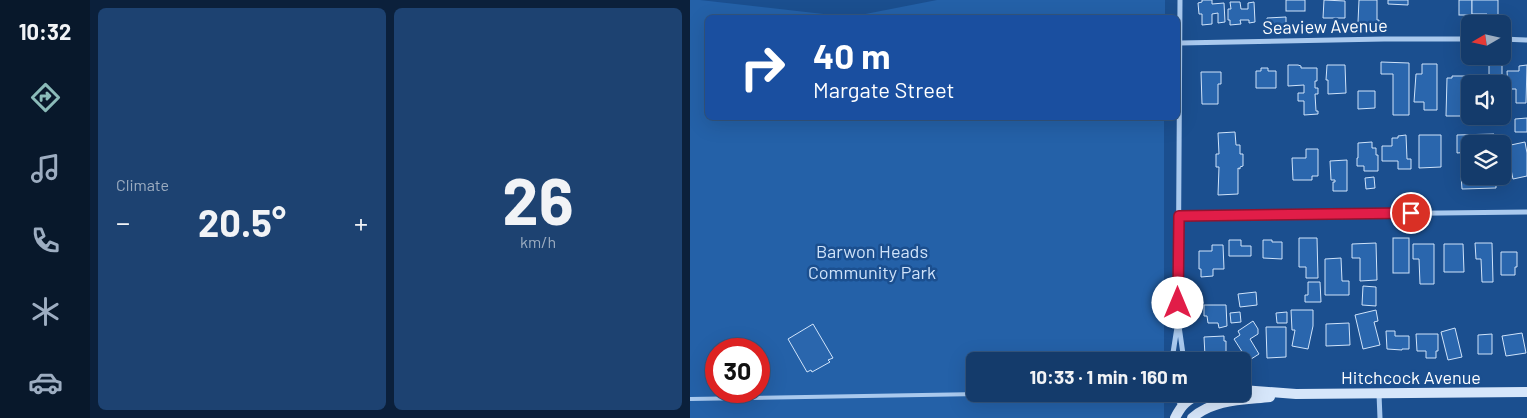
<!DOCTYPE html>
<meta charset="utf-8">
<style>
:root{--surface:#143b6b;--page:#1d4271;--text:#f1f3f6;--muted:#9dadc1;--line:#33557e;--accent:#8bbbb9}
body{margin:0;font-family:Barlow,sans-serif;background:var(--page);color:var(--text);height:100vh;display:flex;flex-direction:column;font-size:19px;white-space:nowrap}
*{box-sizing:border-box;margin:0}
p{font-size:16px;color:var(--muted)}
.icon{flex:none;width:28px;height:28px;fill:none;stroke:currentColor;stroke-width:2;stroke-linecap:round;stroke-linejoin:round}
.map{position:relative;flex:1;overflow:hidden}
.panel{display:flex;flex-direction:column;gap:8px;padding:8px;background:#0b203b;width:600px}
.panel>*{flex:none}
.hud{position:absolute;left:15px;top:15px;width:475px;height:105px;border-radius:8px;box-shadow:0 5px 20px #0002,0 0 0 1px var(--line);background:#1a4fa0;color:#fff;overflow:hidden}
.needle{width:32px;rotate:261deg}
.buttons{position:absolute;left:771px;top:15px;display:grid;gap:10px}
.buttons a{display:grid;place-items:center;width:50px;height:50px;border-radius:8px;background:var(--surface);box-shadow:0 5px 20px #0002,0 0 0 1px var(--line);font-size:25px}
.speed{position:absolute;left:15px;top:338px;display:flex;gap:10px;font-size:25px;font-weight:700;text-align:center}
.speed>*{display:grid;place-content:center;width:65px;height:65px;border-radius:50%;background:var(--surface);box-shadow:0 5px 20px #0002,0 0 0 1px var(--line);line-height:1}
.speed .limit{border:8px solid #d22;background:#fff;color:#111}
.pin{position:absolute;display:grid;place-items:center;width:42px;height:42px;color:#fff;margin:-21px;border:2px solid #fff;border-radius:50%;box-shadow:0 1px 5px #0007}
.me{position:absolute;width:55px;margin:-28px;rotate:0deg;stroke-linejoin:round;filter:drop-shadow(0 0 4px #0008)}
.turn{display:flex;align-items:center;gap:18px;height:105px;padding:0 25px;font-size:22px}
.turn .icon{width:65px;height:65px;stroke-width:2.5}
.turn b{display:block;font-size:35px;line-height:42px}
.big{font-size:38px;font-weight:700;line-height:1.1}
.panel .tile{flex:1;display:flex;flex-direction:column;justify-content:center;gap:8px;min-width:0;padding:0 18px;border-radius:8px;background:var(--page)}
.panel .dial{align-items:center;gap:0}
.dial b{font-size:65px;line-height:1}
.heat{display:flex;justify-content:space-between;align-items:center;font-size:28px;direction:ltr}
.panel .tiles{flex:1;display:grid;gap:8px;grid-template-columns:repeat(2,1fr)}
.trip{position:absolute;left:276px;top:352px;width:285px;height:50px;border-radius:8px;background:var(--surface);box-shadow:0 5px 20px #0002,0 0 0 1px var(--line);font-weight:700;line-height:50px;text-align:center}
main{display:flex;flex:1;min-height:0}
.tabs{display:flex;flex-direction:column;width:90px;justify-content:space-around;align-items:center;background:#08182b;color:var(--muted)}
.tabs .icon{width:35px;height:35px}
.tabs .selected{color:var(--accent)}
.tabs b{font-size:22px;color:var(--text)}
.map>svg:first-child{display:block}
.green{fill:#2461a8;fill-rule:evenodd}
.building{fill:#2a66ad;stroke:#cfe3fa}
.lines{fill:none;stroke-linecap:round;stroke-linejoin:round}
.lane{stroke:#a9c9ee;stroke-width:4}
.street{stroke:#a9c9ee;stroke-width:5}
.secondary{stroke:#d6e6fa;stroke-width:10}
.route-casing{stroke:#92132f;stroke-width:12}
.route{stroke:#e11d48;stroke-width:9}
.labels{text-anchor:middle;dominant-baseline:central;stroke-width:5;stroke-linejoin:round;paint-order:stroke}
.street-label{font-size:18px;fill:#fff;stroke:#1b4f8f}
.park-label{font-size:18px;fill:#cfe3fa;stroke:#1b4f8f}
</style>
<main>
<nav class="tabs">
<b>10:32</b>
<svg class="icon selected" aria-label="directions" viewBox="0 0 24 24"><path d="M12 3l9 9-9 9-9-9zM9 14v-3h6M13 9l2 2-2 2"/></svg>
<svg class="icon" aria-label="music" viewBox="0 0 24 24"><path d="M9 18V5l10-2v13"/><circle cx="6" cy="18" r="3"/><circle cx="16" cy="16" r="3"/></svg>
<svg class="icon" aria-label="phone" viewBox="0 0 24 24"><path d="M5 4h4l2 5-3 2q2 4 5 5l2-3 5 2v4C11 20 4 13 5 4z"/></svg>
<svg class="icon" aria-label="climate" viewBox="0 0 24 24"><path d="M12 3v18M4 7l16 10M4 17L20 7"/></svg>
<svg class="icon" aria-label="car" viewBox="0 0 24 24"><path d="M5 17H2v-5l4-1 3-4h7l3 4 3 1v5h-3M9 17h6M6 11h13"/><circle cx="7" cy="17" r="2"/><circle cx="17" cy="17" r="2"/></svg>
</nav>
<section class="panel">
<div class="tiles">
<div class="tile"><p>Climate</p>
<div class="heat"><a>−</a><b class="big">20.5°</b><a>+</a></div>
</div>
<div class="tile dial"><b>26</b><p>km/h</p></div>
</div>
</section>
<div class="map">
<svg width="837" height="418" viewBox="0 0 837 418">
<rect width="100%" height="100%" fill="#1b4f8f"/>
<!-- green -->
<path class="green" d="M0 0H10L160 17 247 0H475V18H18V118H474V361H285V394H474V418H0ZM26 349H69V391H26Z"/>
<!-- building -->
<g class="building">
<path d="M512 0H522V4L534 3 535 22 528 23V13L522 14V24L512 25V14H509L508 3 512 2Z"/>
<rect x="596" y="0" width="19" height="11"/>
<path d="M634 0 655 1V18H633Z"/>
<path d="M669 0H687V20H689V28H676V22H668Z"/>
<path d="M698 0H718V5L698 4Z"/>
<rect x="769" y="0" width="13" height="15"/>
<path d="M782 0H808V17H797V14H782Z"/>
<path d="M540 2H550L551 9H558V3L564 2 565 22 559 23V20H550L551 24 540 25V20H538V9H541Z"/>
<path d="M596 17V29H578L577 18Z"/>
<path d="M691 62 719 63V115H703V74H691Z"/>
<rect x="799" y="62" width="13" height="16"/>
<path d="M732 64H747V110H734V102H724L726 74H732Z"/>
<path d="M598 65H608L611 66V68H627V81H625V88H628V94H625L626 111H628V114L614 115V101H608V93H614V85L598 86Z"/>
<path d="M637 65H655L656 93 638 94V80H636Z"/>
<path d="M837 65 836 103H826V89H818L817 71H829V66Z"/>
<path d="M571 68H578V71H586V88H566V71H571Z"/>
<path d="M511 72H531V84H528V104H512Z"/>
<path d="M762 76H782V84H780V116H756L757 78H762Z"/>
<path d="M668 91H685V108L668 109Z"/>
<path d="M837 118V132H825V119Z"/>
<path d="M545 132 546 145H550V154H553V166L550 167V169L548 168V194L528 195 529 167H526V154H529L528 133Z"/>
<path d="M804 134 805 144H780V152L767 153V135Z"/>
<path d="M716 135 717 159H721V169H708V161H692V146H702V138H708V136Z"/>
<path d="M729 135H751V167L729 168Z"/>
<path d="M682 142V148H686V155H688V171H674V166H667V158H668V143Z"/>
<path d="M835 142 837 153V176L823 179 816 146Z"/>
<path d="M616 149H628V176H622V180H603L602 158H616Z"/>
<path d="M657 160V191H643V182H645V180H641L640 161Z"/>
<path d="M780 174V176H806V188L772 189 771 175Z"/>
<path d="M684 177 685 188 676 189 675 178Z"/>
<path d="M609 238H627L628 278H616V267H609Z"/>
<rect x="703" y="238" width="16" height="35"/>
<path d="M539 240H551V246H561V256H539Z"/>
<path d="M573 240H582V242H592V259L573 258Z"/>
<path d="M686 243 687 280 670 281V258H662V244Z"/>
<path d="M785 243H802L803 282H792L791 259H786Z"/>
<path d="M723 244H744V284H730L729 259H723Z"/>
<path d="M754 244H773L774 272H754Z"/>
<path d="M522 245H533L534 269H523V276L511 277V269H509V251H522Z"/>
<path d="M811 252H827V267H825V275H811Z"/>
<path d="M651 258 652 281H659V295H635V259Z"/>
<path d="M618 282H630L631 302H615V295H618Z"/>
<path d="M673 286 686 287V306L672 305Z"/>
<path d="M566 292 567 305 550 307 548 294Z"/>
<path d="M514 305H536L537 326 529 328 528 323H518L517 316H514Z"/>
<path d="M601 310H623V326L618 349 602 346 605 330H602Z"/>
<path d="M686 310 688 321 684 322 690 345 673 349 665 315Z"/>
<path d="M550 312 551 322 541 323 540 313Z"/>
<path d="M597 312V323H587L586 313Z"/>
<path d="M563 321 568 329V334L560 339 569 354 558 361 544 339 550 335 548 331Z"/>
<path d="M659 323 660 345 636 346V324Z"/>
<path d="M123 324 143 358 138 360 140 362 122 372 121 370 117 372 98 339Z"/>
<path d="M576 327H596V357L577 358Z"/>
<path d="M765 328 772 357 758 360 751 332Z"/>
<path d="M696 331H705V336H719V349H712V350L697 349Z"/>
<path d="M832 333 836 353 816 356 812 336Z"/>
<path d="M726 334H748V351H746V358H736V351H727Z"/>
<path d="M802 334V354H788V335Z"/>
<path d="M534 336V341H536V356H515L514 337Z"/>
</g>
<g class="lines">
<!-- lane -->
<path class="lane" d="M0 399 290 394"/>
<!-- street -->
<g class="street">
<path d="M812 39 837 40"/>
<path d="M490 43 694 39H780"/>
<path d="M489 216 837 212"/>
<path d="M489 326 494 361"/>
<path d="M483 361V353L488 321 490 0"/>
<path d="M485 394 491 406"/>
<path d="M689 394 690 418"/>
</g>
<!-- secondary -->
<g class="secondary">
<path d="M552 390 606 394 837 392"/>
<path d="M485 418C492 404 497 400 511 394"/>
<path d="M502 418C524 399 553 400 580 397"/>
</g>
</g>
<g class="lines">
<defs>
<path id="route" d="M488 303 489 216 721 213"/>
</defs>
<!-- route casing -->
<use href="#route" class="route-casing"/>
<!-- route -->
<use href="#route" class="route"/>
</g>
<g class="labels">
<!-- street labels -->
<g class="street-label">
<text transform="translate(635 26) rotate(-1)">Seaview Avenue</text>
<text x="721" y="377">Hitchcock Avenue</text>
</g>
<!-- park labels -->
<g class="park-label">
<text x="182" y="251">Barwon Heads<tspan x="182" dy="21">Community Park</tspan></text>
</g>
</g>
</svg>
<div class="buttons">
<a><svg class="needle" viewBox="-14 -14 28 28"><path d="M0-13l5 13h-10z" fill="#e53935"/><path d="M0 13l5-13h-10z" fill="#9dadc1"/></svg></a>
<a><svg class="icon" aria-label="sound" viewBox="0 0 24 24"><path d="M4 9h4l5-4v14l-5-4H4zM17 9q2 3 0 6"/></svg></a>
<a><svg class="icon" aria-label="layers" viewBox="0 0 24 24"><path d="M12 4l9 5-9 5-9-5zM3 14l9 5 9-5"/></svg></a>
</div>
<div class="speed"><div class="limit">30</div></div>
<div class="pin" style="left:721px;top:213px;background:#d93025"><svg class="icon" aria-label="arrive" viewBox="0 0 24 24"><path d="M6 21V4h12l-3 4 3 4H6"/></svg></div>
<svg class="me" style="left:488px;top:303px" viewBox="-20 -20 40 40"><circle r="19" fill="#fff"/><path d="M0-13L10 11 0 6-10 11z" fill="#e11d48"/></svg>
<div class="trip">10:33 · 1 min · 160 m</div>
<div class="hud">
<div class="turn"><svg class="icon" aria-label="right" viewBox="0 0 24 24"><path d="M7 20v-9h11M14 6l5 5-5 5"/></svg><div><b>40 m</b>Margate Street</div></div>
</div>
</div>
</main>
